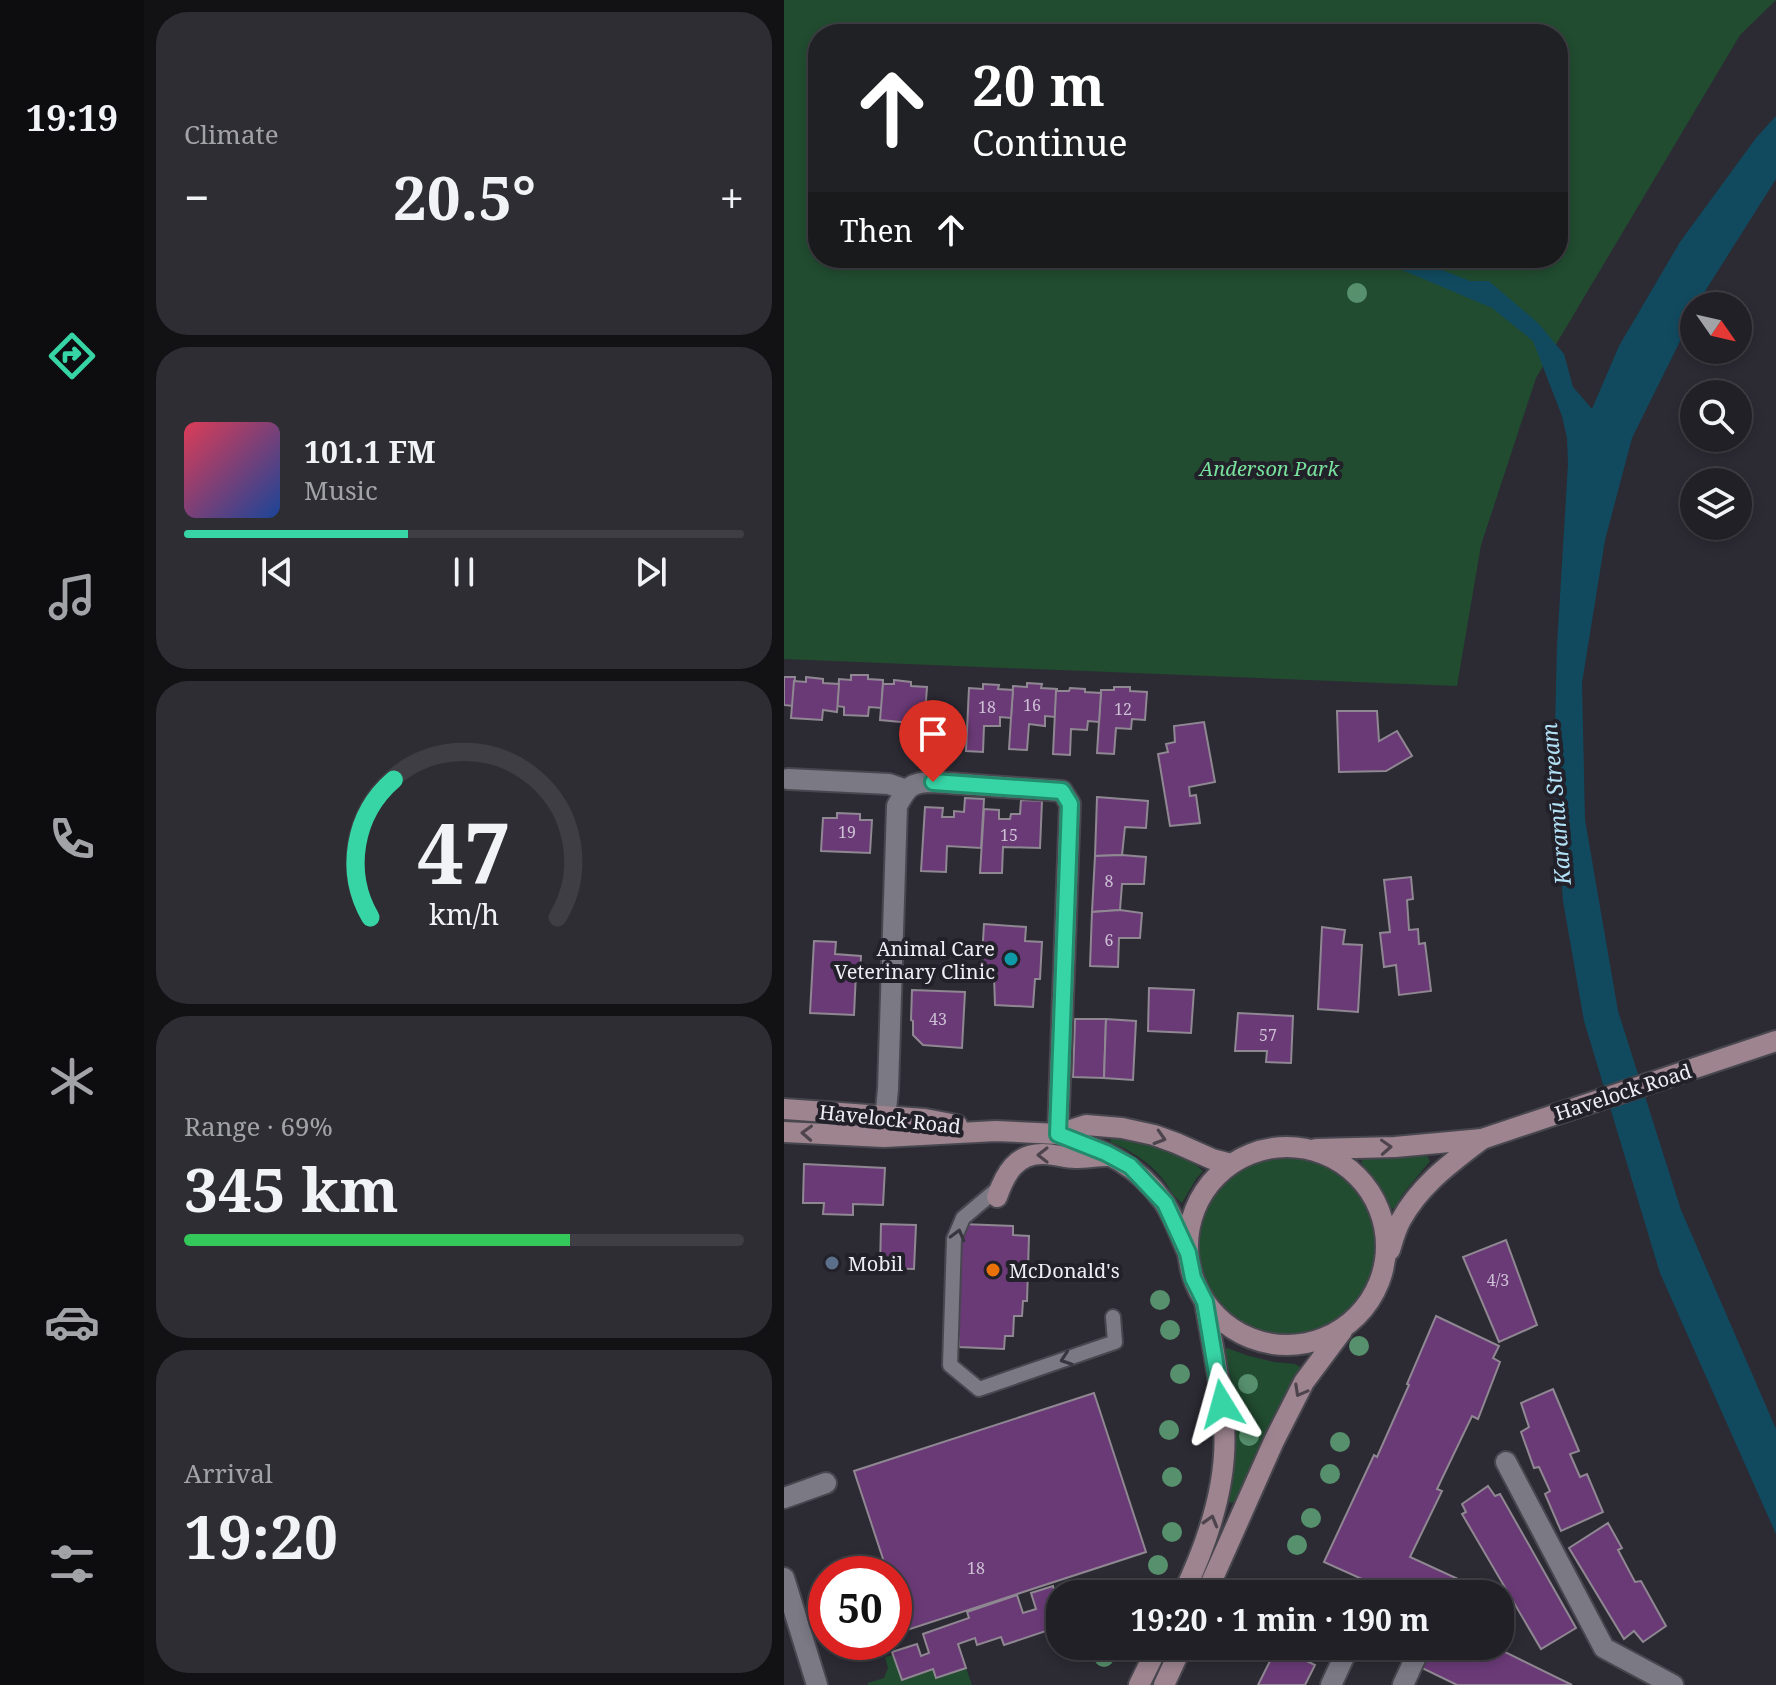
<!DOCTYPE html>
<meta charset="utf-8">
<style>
:root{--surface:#212027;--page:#2d2d33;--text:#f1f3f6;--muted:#a2a3a7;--line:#3e3e44;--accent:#37d4a6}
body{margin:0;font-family:"Noto Serif",serif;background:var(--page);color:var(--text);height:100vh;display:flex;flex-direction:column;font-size:30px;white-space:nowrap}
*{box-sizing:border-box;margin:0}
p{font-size:26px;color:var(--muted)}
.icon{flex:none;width:44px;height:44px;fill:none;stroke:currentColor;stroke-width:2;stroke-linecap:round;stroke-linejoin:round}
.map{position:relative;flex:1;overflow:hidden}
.side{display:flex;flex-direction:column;gap:12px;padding:12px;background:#121215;width:640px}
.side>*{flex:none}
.guide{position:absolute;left:24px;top:24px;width:760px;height:244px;border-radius:32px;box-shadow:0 4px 12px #0003,0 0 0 2px var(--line);background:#202124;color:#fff;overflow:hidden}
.needle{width:52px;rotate:124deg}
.tools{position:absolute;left:896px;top:292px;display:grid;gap:16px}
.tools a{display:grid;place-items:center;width:72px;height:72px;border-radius:50%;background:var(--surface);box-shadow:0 4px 12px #0003,0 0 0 2px var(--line);font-size:40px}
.speed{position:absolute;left:24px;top:1556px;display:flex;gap:16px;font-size:40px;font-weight:700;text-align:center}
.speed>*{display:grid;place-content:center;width:104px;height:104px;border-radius:50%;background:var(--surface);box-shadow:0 4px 12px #0003,0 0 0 2px var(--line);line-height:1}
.speed .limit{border:12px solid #d22;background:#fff;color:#111}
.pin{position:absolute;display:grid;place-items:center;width:68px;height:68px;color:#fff;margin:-82px -34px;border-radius:50% 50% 50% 0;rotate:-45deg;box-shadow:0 0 8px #0007}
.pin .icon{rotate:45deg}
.me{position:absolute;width:88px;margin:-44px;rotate:352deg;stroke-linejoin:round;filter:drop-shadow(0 0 6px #0008)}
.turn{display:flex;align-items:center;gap:28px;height:168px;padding:0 32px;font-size:36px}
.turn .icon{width:104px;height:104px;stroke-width:2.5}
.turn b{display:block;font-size:56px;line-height:68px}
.then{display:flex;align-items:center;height:76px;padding:0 32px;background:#0003;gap:16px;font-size:30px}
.big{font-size:60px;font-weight:700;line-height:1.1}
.side .tile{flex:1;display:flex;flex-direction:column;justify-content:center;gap:12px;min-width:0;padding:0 28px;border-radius:32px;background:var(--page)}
.side .dial{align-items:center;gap:0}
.dial svg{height:208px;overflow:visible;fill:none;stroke:var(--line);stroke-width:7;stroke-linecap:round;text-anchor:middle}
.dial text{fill:var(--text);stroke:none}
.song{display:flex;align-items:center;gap:24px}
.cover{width:96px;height:96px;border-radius:12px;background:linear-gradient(135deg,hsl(350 70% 55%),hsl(220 70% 35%))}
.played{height:8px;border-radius:4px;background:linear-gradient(90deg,var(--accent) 40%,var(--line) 40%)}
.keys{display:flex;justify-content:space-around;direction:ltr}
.heat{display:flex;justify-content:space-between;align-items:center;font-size:44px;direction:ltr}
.charge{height:12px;border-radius:6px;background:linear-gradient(90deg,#34c759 69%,var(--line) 0)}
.trip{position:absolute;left:262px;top:1580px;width:468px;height:80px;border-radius:32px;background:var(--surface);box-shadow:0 4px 12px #0003,0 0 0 2px var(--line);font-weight:700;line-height:80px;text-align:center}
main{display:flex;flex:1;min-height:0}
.tab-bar{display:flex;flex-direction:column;width:144px;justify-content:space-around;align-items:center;background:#0d0d10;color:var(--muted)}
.tab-bar .icon{width:56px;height:56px}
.tab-bar .current{color:var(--accent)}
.tab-bar b{font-size:36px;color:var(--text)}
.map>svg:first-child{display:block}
.green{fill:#214c30;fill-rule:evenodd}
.water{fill:#114a5f}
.building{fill:#6a3a77;stroke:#8f8791;stroke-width:2}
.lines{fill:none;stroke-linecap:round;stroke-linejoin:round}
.lane-casing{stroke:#48474f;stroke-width:18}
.street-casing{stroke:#48474f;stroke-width:24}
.secondary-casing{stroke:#48474f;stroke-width:24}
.lane{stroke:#7a7984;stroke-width:14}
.street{stroke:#7a7984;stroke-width:20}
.secondary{stroke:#9d848f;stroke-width:20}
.tree{fill:#56906d}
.oneway{stroke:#4d444d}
.oneway2{stroke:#383740}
.route-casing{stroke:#248a6c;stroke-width:20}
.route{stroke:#37d4a6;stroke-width:14}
.culture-dot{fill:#0f9aa8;stroke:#22212a;stroke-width:3}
.service-dot{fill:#5c6f8a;stroke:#22212a;stroke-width:3}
.food-dot{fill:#e8710a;stroke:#22212a;stroke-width:3}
.labels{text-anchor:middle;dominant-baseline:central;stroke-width:8;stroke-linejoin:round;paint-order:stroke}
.number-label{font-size:16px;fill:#cdc0d4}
.park-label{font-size:20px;font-style:italic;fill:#78e29c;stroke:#22212a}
.poi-label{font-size:20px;fill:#eeedf3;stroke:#22212a;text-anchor:start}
.street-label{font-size:20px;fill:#eeedf3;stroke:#22212a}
.water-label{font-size:22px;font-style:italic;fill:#b2e1f6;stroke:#22212a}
</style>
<main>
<nav class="tab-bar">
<b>19:19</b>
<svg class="icon current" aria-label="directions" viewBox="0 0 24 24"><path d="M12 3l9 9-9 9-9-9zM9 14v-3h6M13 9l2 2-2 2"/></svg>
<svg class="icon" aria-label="music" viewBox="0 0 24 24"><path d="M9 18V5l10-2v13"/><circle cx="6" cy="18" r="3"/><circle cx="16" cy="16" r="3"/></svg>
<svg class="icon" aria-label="phone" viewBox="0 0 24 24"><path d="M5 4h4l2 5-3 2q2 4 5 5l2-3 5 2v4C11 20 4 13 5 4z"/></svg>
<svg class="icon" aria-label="climate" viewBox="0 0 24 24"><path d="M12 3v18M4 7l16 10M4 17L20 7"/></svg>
<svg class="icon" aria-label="car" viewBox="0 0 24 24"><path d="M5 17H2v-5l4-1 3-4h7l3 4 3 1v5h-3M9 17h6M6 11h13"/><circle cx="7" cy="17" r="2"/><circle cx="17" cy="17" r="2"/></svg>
<svg class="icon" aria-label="filters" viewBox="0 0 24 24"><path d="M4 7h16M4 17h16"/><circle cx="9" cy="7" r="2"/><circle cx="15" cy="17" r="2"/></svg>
</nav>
<section class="side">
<div class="tile"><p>Climate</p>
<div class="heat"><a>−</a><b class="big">20.5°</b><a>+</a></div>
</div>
<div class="tile">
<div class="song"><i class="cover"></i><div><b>101.1 FM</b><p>Music</p></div></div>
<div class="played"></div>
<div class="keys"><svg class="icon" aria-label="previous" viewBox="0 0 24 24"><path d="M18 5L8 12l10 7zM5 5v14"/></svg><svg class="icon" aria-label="pause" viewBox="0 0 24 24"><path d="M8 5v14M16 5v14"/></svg><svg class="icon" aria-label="next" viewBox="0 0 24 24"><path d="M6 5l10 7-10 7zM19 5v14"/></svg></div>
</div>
<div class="tile dial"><svg viewBox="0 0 100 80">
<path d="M14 69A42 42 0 1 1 86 69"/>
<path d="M14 69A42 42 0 0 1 23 16" stroke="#37d4a6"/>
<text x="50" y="56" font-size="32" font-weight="700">47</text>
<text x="50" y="72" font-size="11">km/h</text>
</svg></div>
<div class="tile"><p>Range · 69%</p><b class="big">345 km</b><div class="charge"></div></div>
<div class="tile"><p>Arrival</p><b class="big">19:20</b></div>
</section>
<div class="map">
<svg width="992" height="1685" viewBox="0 0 992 1685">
<rect width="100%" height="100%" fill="#2c2b34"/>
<!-- green -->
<g class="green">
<path d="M0 0H992L956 35 752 378 697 545 673 686 0 659ZM34 34H774V258H34Z"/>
<path d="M327 1138C357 1142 396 1148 419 1171L412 1179 398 1203C389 1197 385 1187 378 1178 364 1161 346 1150 326 1142Z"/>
<circle cx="503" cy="1246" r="99"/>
<path d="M643 1156 646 1161 618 1195 611 1208 607 1209 577 1162 579 1159Z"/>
<path d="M443 1348 465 1356 490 1362 511 1364 516 1367 517 1373 492 1412 452 1500 448 1503 443 1501 449 1444V1402L441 1350Z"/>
<path d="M109 1655 118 1679 149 1669 152 1678 182 1668 188 1685H84V1683L100 1678 104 1668 101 1657Z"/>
</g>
<!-- water -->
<path class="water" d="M992 116V179L923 288 914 306H910V313L848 438 821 540 798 683 801 820 834 1011 897 1210 992 1429V1534L876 1273 800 1021 779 901 770 770 773 646 784 464 783 438 778 416 749 341 708 308 590 258H628L686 281H705L754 323 780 354 789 387 808 409 835 346 896 242 972 138Z"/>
<!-- building -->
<g class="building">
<path d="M67 675H84V679L99 680 98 708 85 707 84 716 60 715V707L53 706 55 679 67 680Z"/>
<path d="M0 677H11L9 706 0 705Z"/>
<path d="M22 677 39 679V683L55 684 53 712 39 710 38 720 7 718 10 681 22 682Z"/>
<path d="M110 680 127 682V686L143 687 141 714 127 713V723L96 720 99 684H110Z"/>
<path d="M243 683 258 684 257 688 273 689 271 717 261 716V726L245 724 243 750 225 749 229 686 243 687Z"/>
<path d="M199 684 215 685 214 689 229 690 227 718 216 717V726H200L199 752 182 751 185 688 199 689Z"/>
<path d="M330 687H346V691L363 692 361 720 348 719 347 729 332 728 330 754 313 753 317 690H330Z"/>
<path d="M286 688 301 689V692L317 693 315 722 304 721 303 730 287 729 286 755 269 754 272 691H285Z"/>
<path d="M553 711H593L595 741 613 731 628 756 602 771 555 772Z"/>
<path d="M420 722 431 782 405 787 406 796 412 795 416 823 386 826 374 754 384 752 382 744 391 742 390 726Z"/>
<path d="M313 797 364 801 362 828 341 827 338 855 311 856Z"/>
<path d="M181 798 200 799 197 848 163 846 162 872 137 871 141 807 159 808 158 817H170V811L180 812Z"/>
<path d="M237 800 258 801 256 848 219 847 218 873H196L200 809 215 810V819H226L227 814H236Z"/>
<path d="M53 813 76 814V820H88L86 853 37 851 39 818H53Z"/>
<path d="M338 855 362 857 360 884H338L336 910 308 912 311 856Z"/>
<path d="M627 877 629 899 623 900 625 930 634 929 635 944 641 943 647 991 615 995 612 965 600 967 596 933 606 932 600 880Z"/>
<path d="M336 910 358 913 356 938H335L334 967 306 966 308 912Z"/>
<path d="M200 924 242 927 241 941 258 942 256 979H251L249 1007 211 1005 210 976 197 975Z"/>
<path d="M538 927 561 930 559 944 578 945 574 1012 534 1009Z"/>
<path d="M30 941 52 942 51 954 77 956 76 973H72L70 1015 26 1013Z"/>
<path d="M365 988 410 990 407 1033 364 1031Z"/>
<path d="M128 990 181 992 178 1048 139 1045 129 1035V1021L127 1020Z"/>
<path d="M454 1013 509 1016 507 1063 482 1062 483 1051H451Z"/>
<path d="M291 1019H322L320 1078 289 1077Z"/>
<path d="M322 1019 352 1021 349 1080 320 1078Z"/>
<path d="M20 1164 101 1168 99 1205 69 1204V1215L39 1214 40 1203H19Z"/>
<path d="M97 1224 132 1225 130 1269 96 1268Z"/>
<path d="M178 1224 229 1226V1235L245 1236 243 1301H239L238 1316H230L229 1336H221L220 1349 175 1347V1334H172L176 1238Z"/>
<path d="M722 1240 753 1325 715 1342 679 1257Z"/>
<path d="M652 1316 715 1346 709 1358 716 1362 694 1419 688 1416 653 1489 658 1491 626 1557 685 1584 680 1594H588L574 1588 578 1579 540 1562 590 1455 593 1457 625 1385 623 1384Z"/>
<path d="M769 1389 795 1451 786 1454 796 1477 803 1474 819 1512 777 1531 761 1494 766 1491 755 1467 750 1468 737 1432 745 1427 737 1403Z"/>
<path d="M310 1393 362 1552 123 1630 110 1591V1574H104L70 1471Z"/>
<path d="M704 1486 711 1496 716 1494 792 1628 757 1649 678 1514 682 1512 678 1504Z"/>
<path d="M824 1523 838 1548 834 1550 851 1582 857 1581 882 1626 859 1642 850 1631 840 1639 785 1548Z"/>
<path d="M269 1586 276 1612 268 1629 220 1645 217 1637 193 1645 191 1638 174 1644 182 1668 152 1678 149 1669 118 1680 108 1652 133 1644 137 1656 145 1653 139 1634 185 1618 183 1612 233 1595 239 1613 252 1609 247 1593Z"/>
<path d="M645 1646H709L788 1685H673L636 1667Z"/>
<path d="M493 1647 531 1665 521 1685H474Z"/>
</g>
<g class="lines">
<defs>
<path id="lane" d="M211 1191 179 1218 170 1239 166 1365 195 1389 331 1342 329 1317"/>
<g id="street">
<path d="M4 779 105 784 122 790"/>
<path d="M100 1131 104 1089 113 806C123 787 127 782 149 782L278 791 286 804 274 1134"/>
<path d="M722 1462 820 1648 889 1685"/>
<path d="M0 1498 42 1483"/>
<path d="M0 1578 33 1685"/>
<path d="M547 1685 565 1646"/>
<path d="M619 1685 634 1652 633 1646"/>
</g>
<g id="secondary">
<path d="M0 1109 141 1119 173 1125"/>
<path d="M0 1132 100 1137 212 1131 274 1134 302 1125 338 1128 370 1135 392 1143 428 1159 447 1164"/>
<path d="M274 1134C318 1151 350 1161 379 1201 390 1216 396 1236 404 1253"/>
<circle cx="503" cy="1246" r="99"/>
<path d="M532 1149 611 1147 698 1139 992 1041"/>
<path d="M213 1197C221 1174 232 1153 260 1154 270 1154 281 1158 291 1158 302 1158 313 1156 323 1156"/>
<path d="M606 1250C609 1240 612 1229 617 1220 637 1184 666 1164 698 1139"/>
<path d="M399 1594C423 1544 444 1482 440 1426 437 1384 428 1343 421 1302"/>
<path d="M422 1594 490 1441 520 1382 558 1331"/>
<path d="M355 1685 374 1646"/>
<path d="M380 1685 398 1646"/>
</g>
</defs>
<!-- lane casing -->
<use href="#lane" class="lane-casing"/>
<!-- street casing -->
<use href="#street" class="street-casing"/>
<!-- secondary casing -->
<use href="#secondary" class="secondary-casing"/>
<!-- lane -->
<use href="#lane" class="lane"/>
<!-- street -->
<use href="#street" class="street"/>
<!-- secondary -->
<use href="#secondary" class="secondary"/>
</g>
<!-- trees -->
<g class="tree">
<circle cx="573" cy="293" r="10"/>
<circle cx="376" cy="1300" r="10"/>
<circle cx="386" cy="1330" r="10"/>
<circle cx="575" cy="1346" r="10"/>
<circle cx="396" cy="1374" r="10"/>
<circle cx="464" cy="1384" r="10"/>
<circle cx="385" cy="1430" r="10"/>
<circle cx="465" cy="1436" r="10"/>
<circle cx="556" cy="1442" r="10"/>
<circle cx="546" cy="1474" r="10"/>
<circle cx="388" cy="1477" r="10"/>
<circle cx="527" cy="1518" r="10"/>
<circle cx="388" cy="1532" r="10"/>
<circle cx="513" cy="1545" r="10"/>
<circle cx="374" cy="1565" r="10"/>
<circle cx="320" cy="1657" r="10"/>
</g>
<!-- one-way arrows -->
<defs><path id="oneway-chevron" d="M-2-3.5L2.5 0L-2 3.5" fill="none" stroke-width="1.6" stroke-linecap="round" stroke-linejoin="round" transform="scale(2)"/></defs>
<g class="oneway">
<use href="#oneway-chevron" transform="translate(23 1133) rotate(-177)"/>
<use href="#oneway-chevron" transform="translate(376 1138) rotate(17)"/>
<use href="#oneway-chevron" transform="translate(602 1147) rotate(-3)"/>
<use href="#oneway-chevron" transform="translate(259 1155) rotate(-180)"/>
<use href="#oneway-chevron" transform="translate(516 1391) rotate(119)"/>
<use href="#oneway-chevron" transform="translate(427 1521) rotate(-74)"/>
</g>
<g class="oneway2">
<use href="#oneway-chevron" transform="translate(174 1235) rotate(-75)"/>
<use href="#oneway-chevron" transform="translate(282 1359) rotate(161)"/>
</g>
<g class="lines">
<defs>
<path id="route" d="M149 782 278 791 286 804 274 1134 322 1153 346 1166 381 1203 404 1253 409 1278 421 1302 438 1404"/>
</defs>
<!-- route casing -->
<use href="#route" class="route-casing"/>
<!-- route -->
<use href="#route" class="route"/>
</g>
<!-- markers -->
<circle class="culture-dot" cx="227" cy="959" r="8"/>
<circle class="service-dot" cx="48" cy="1263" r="8"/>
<circle class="food-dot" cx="209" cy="1270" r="8"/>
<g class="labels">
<!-- number labels -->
<g class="number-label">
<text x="248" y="705">16</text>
<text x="203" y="707">18</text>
<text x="339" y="709">12</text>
<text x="63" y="832">19</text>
<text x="225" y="835">15</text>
<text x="325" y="881">8</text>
<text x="325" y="940">6</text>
<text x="154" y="1019">43</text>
<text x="484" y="1035">57</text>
<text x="714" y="1280">4/3</text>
<text x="192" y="1568">18</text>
</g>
<!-- park labels -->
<g class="park-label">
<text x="485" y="468">Anderson Park</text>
</g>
<!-- poi labels -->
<g class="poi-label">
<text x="211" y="948" text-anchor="end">Animal Care<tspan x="211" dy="23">Veterinary Clinic</tspan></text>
<text x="64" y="1263">Mobil</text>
<text x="225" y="1270">McDonald's</text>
</g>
<!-- street labels -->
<g class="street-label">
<text transform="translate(839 1092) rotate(-18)">Havelock Road</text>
<text transform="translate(106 1119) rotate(6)">Havelock Road</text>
</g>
<!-- water labels -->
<g class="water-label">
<text transform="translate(771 804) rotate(-95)">Karamū Stream</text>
</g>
</g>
</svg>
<div class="tools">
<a><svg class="needle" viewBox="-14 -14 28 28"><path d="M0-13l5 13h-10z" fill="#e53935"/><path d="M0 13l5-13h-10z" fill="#a2a3a7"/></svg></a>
<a><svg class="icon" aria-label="search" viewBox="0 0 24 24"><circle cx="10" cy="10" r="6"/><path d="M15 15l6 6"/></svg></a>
<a><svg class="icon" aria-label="layers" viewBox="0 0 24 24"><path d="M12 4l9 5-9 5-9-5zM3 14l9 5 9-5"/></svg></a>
</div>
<div class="speed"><div class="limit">50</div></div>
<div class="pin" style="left:149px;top:782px;background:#d93025"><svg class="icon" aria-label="arrive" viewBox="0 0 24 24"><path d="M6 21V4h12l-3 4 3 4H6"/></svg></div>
<svg class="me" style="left:438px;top:1404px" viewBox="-20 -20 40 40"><path d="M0-17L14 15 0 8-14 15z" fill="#37d4a6" stroke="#fff" stroke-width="4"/></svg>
<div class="trip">19:20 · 1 min · 190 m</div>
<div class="guide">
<div class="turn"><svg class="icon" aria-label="ahead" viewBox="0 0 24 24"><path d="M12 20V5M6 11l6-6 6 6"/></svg><div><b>20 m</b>Continue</div></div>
<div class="then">Then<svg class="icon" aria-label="ahead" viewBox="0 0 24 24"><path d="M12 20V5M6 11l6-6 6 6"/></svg></div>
</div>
</div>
</main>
